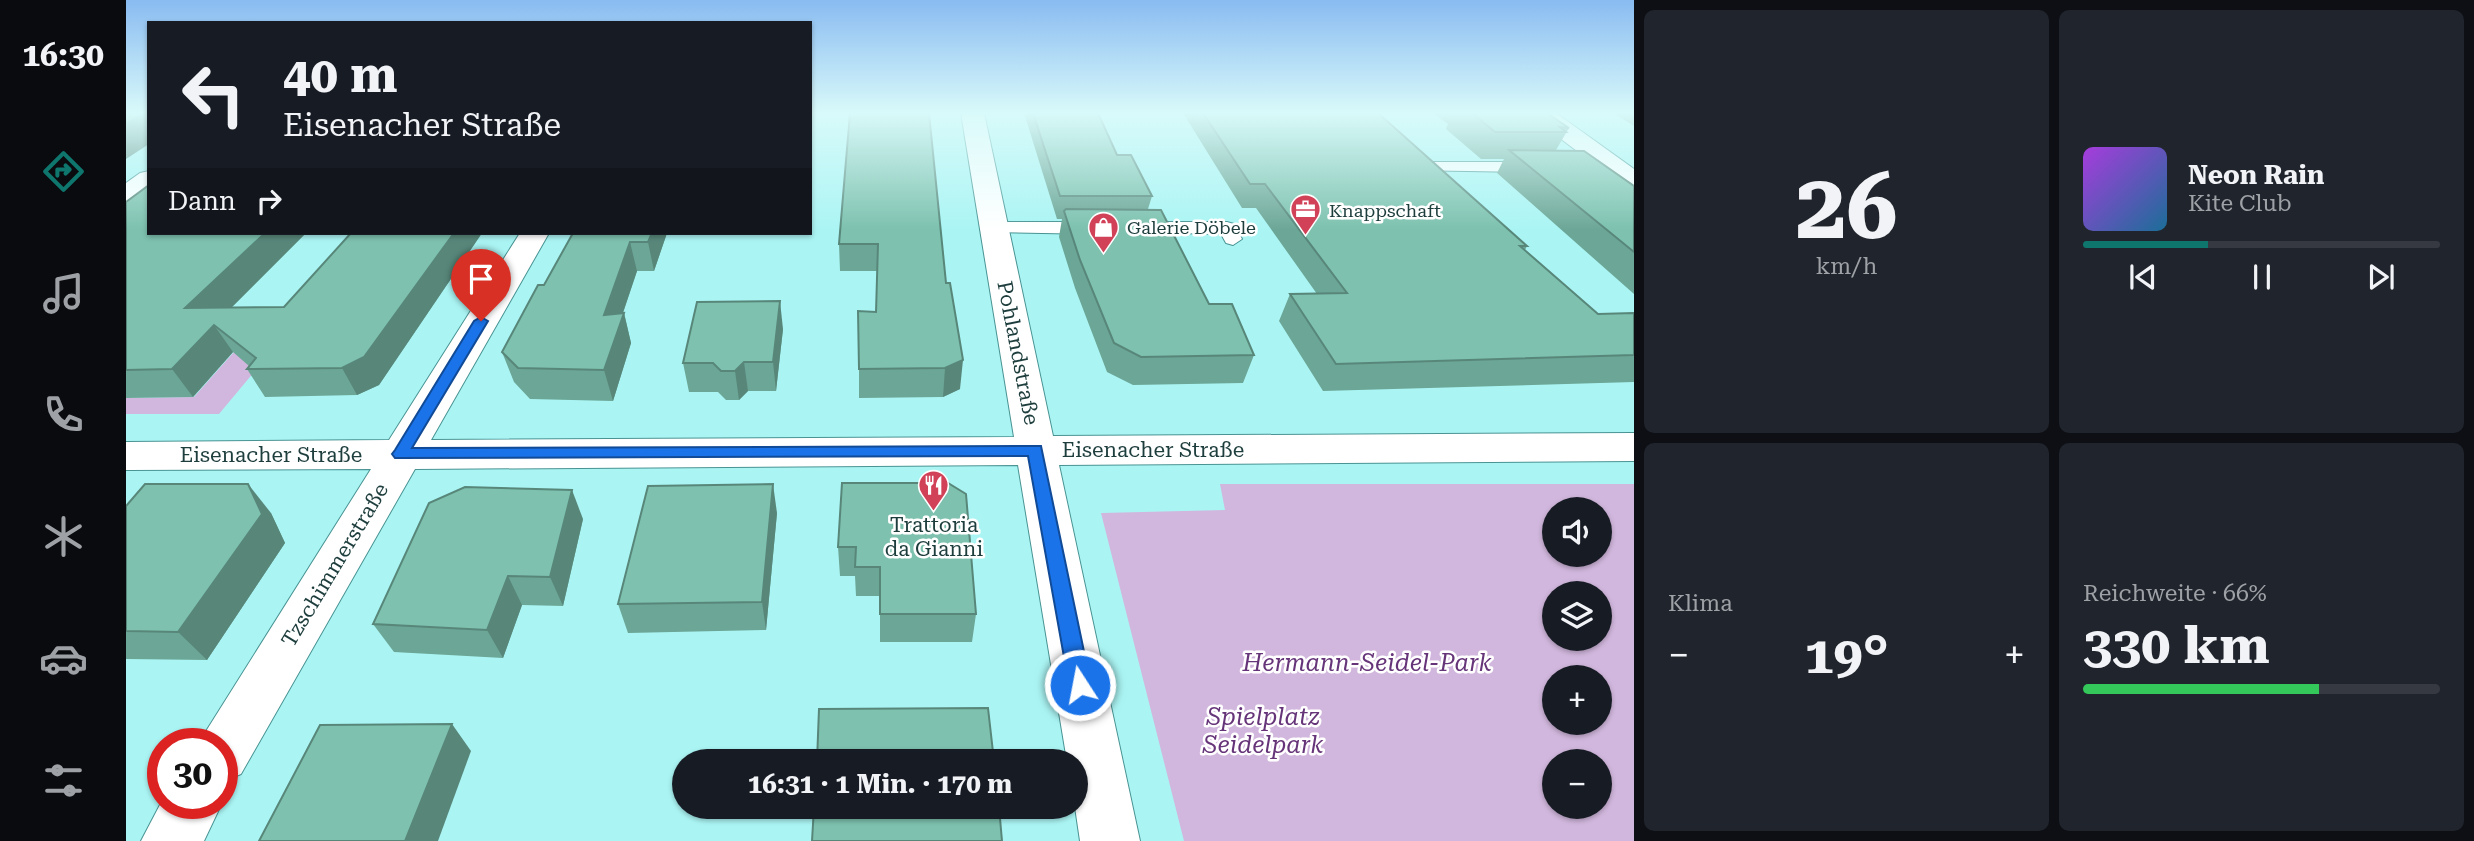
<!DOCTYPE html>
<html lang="de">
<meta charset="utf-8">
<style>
:root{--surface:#171b24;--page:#20242c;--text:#f1f3f6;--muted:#9ea1a6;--line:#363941;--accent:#0f766e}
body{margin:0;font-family:"Roboto Serif",serif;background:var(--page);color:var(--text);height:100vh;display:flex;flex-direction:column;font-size:26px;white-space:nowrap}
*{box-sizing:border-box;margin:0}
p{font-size:23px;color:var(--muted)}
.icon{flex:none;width:38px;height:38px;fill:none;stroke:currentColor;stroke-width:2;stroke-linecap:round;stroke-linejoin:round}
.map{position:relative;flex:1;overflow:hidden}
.drawer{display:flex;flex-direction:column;gap:10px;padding:10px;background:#0d0f14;width:840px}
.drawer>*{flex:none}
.guide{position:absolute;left:21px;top:21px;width:665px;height:214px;border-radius:0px;box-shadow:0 2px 5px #0004;background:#171b24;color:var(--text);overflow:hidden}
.buttons{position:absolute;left:1416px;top:497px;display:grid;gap:14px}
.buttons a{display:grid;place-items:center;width:70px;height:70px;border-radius:50%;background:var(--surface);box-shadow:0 2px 5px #0004;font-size:35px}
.speed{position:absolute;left:21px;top:728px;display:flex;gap:14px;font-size:35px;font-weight:700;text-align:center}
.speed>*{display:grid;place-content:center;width:91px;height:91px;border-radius:50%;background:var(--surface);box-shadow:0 2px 5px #0004;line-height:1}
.speed .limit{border:10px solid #d22;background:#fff;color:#111}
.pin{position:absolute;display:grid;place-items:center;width:60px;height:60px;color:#fff;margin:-72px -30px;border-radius:50% 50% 50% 0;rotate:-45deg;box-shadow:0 0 7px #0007}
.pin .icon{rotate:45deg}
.me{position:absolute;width:77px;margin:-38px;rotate:349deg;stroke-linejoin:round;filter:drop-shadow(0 0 5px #0008)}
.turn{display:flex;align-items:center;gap:24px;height:147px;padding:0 21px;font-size:32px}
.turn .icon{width:91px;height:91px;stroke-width:2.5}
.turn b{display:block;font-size:49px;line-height:60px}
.then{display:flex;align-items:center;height:66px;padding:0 21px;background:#0003;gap:14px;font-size:26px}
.big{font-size:52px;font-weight:700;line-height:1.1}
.drawer .widget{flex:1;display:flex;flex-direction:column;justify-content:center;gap:10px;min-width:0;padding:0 24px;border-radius:10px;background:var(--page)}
.drawer .dial{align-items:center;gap:0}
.dial b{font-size:91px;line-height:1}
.song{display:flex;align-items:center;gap:21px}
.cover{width:84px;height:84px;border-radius:10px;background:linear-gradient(135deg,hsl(280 70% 55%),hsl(200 70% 35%))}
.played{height:7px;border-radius:4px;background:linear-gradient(90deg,var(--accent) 35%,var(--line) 35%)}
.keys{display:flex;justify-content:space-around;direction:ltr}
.heat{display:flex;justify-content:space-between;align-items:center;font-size:38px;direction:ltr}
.charge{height:10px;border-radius:5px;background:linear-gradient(90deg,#34c759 66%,var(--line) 0)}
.drawer .tiles{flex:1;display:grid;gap:10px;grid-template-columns:repeat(2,1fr)}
.trip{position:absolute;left:546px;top:749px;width:416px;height:70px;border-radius:35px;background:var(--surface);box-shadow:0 2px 5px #0004;font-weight:700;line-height:70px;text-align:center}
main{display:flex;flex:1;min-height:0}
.menu{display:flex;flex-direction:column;width:126px;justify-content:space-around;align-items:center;background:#090b0e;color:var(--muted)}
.menu .icon{width:49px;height:49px}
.menu .current{color:var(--accent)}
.menu b{font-size:32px;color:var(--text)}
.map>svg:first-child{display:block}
.green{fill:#d1b7dd;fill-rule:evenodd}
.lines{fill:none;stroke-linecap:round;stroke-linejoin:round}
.lane-casing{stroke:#499393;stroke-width:2}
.street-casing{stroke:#499393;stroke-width:2}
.lane{fill:#fff;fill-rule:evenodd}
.street{fill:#fff;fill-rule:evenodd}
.wall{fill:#6ca696}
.shaded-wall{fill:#58877a}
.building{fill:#7dc1ae;stroke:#58877a;stroke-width:2}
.route{fill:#1a73e8;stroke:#114b97;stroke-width:2}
.labels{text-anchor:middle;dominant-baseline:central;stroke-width:5;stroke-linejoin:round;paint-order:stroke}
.far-poi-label{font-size:18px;fill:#1e3d3d;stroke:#fff;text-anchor:start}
.street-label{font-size:21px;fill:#1e3d3d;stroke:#fff}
.poi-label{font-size:21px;fill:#1e3d3d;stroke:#fff}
.near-park-label{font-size:24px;font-style:italic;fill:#663479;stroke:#fff}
</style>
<main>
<nav class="menu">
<b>16:30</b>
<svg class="icon current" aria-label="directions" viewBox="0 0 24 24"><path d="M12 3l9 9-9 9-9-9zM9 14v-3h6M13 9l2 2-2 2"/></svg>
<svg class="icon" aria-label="music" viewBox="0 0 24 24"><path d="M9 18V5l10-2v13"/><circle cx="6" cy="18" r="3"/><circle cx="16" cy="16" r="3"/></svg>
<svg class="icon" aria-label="phone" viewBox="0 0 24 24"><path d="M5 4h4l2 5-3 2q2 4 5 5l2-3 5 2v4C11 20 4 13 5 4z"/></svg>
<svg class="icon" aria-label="climate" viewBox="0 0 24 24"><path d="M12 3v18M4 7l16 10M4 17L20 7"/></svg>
<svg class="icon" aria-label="car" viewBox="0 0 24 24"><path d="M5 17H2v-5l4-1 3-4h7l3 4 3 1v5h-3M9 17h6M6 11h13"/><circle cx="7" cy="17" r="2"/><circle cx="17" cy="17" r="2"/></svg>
<svg class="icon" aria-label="filters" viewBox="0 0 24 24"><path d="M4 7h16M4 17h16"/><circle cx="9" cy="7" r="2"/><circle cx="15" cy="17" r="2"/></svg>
</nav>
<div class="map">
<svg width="1508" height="841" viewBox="0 0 1508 841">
<rect width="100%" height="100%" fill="#aaf5f4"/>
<!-- green -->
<g class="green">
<path d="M160 334 93 414H0V398L68 397 123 335Z"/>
<path d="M1094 484H1508V841H1058L975 513 1099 510ZM1474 509V555H1428V509ZM1474 593V639H1428V593ZM1474 677V723H1428V677ZM1474 761V807H1428V761Z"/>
</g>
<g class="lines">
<defs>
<g id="lane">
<path d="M1287 162H1405L1413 167 1405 172 1281 170 1279 167Z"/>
<path d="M868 222H969L978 228 969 234 861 232 859 228 861 224Z"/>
<path d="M1013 222H1101L1108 224 1116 239 1107 245 1100 243 1095 234 1006 232 1004 228Z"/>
</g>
<g id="street">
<path d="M835 113H858L927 436 1508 433V461L933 465 1014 841H954L949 807 950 761H941L892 465 289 469 115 774 96 782V744H73L77 736 245 469 0 470V442L263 440 394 233H423L305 440 888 437Z"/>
<path d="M1404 113H1430L1508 169V189L1499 187 1407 118Z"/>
<path d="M23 171V192L10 202 0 204V183L14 173Z"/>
<path d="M37 799V803H96L78 841H15Z"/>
</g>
</defs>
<!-- lane casing -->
<use href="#lane" class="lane-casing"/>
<!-- street casing -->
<use href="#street" class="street-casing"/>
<!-- lane -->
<use href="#lane" class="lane"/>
<!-- street -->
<use href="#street" class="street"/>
</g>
<!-- wall -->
<g class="wall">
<path d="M724 113 820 283 834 389 817 397 733 398V369L750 312 751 271H714L713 244Z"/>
<path d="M898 113H972L991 155 1026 196 1022 209 1083 304 1128 355 1117 383 1007 385 981 372 949 288 933 237 936 219H931Z"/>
<path d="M1057 113H1252L1401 246 1399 250 1472 314 1508 313V382L1197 391 1153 321 1164 294H1191L1130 208H1116Z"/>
<path d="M1307 113H1421L1443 128 1430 150 1508 186V294L1371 173 1378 159H1355L1320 129 1322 124Z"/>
<path d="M1487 113H1508V126Z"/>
<path d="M0 202 23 233H180L106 307H158L225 233H356L253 385 231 395 139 397 121 369 123 366 107 352 67 397 0 398Z"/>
<path d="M447 233H541L528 271H511L497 313H498L505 343 487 401 404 399 388 382 376 352 418 285Z"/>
<path d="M657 329 650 391H622L613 400H600L592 392H563L557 363Z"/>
<path d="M716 483 850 614 846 642H754V596H730L729 576H714L712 547Z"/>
<path d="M0 506 145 513 159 543 81 660 0 659Z"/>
<path d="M651 513 640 630 502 633 492 604Z"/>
<path d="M457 519 437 606 396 605 377 658 268 652 247 624Z"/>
</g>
<!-- shaded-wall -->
<g class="shaded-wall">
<path d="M18 113H23V144L0 159V124Z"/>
<path d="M139 233H180L78 335 59 308Z"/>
<path d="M328 233H356L253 385 231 395 216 368Z"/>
<path d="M526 233H541L528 271 522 242Z"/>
<path d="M504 242 511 271 486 345 478 315Z"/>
<path d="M654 301 657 329 650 391 647 362Z"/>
<path d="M498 313 505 343 487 401 478 370Z"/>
<path d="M88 325 107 352 67 397 46 369Z"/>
<path d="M837 360 834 389 817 397 819 368Z"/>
<path d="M618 362 622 391 613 400 609 371Z"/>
<path d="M122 484 145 513 159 543 81 660 52 632Z"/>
<path d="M647 484 651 513 640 630 636 602Z"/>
<path d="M446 490 457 519 437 606 424 577Z"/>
<path d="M382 576 396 605 377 658 361 630Z"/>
<path d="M326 724 345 751 312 841H279Z"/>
</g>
<!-- building -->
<g class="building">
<path d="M0 113H18L0 124Z"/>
<path d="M724 113H803L820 283H824L837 360 819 368 733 369 732 311 750 312 752 244H713Z"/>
<path d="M907 113H972L991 155H1005L1026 196H934Z"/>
<path d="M1077 113H1252L1401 246H1394L1472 314 1508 313V355L1210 364 1164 294 1221 293 1139 184H1124Z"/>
<path d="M1346 113H1421L1443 128 1434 127 1440 132H1369Z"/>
<path d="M1383 150 1458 151 1508 186V252Z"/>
<path d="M23 185V233H139L59 308 158 307 225 233H328L238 357 216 368 121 369 130 358 88 325 46 369 0 370V202Z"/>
<path d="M940 209 1035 210 1083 304H1106L1128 355 1015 357 988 343 954 260 938 211Z"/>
<path d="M447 233H526L522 242H504L478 315 498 313 478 370 392 368 376 352 412 285H418Z"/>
<path d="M654 301 647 362H618L609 371H595L587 363H557L571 302Z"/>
<path d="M716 483H822L840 494 850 614H754V567H729L730 547H712Z"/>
<path d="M19 484H122L136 514 52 632 0 631V506Z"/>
<path d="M647 484 636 602 492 604 522 486Z"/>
<path d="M339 487 446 490 424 577 382 576 361 630 247 624 303 503Z"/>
<path d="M862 708 868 761H691L693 709Z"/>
<path d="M326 724 279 841H133L194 725Z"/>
<path d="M688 807H873L876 841H686Z"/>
</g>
<!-- sky -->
<linearGradient id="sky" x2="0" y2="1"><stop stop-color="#89bbf1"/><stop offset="0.49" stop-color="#d9fafa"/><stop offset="1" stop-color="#d9fafa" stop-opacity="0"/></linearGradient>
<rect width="1508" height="230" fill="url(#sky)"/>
<!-- route -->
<path class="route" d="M355 317 362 321 286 448 915 446 965 685 962 692 954 695 947 692 943 685 902 456 269 458 266 454 269 450 348 321Z"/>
<!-- icons -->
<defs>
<symbol id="office-pin" viewBox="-11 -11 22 30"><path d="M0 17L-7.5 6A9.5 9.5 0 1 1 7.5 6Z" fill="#d14158" stroke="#fff"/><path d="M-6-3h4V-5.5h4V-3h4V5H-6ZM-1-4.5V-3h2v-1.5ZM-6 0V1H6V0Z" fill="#fff"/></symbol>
<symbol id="shop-pin" viewBox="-11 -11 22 30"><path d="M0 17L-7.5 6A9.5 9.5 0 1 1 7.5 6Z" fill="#d14158" stroke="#fff"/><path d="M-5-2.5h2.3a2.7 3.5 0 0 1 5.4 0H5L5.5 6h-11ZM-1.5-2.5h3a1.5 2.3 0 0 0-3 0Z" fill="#fff"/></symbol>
<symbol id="restaurant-pin" viewBox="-11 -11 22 30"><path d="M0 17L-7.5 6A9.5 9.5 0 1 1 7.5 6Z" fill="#d14158" stroke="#fff"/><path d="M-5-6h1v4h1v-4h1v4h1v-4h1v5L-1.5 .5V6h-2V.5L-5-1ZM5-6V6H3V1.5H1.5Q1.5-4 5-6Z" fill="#fff"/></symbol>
</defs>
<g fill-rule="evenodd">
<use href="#office-pin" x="1162" y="192" width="35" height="47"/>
<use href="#shop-pin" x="960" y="210" width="35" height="47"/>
<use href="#restaurant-pin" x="790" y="468" width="35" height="47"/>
</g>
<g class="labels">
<!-- far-poi labels -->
<g class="far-poi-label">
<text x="1203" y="210">Knappschaft</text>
<text x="1001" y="227">Galerie Döbele</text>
</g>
<!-- street labels -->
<g class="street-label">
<text transform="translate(892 353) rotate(79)">Pohlandstraße</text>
<text x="1027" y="450">Eisenacher Straße</text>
<text x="145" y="455">Eisenacher Straße</text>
<text transform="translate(209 565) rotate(-59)">Tzschimmerstraße</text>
</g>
<!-- poi labels -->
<g class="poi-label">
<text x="808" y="525">Trattoria<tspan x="808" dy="24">da Gianni</tspan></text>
</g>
<!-- near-park labels -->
<g class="near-park-label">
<text x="1241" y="663">Hermann-Seidel-Park</text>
<text x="1137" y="717">Spielplatz<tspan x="1137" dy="28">Seidelpark</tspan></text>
</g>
</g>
</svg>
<div class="buttons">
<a><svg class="icon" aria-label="sound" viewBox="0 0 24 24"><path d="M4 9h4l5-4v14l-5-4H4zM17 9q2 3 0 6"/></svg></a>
<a><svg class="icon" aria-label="layers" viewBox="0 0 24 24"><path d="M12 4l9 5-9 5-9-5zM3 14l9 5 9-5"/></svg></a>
<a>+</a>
<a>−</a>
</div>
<div class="speed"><div class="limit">30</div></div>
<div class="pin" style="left:355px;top:321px;background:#d93025"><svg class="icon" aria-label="arrive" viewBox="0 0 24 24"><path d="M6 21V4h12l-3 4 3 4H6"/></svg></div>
<svg class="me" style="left:954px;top:685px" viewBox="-20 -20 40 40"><circle r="17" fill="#1a73e8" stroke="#fff" stroke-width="3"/><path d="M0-11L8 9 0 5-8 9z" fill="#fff"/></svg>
<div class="trip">16:31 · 1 Min. · 170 m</div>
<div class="guide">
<div class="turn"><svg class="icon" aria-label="left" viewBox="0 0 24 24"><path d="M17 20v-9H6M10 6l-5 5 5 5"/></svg><div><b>40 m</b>Eisenacher Straße</div></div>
<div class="then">Dann<svg class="icon" aria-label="right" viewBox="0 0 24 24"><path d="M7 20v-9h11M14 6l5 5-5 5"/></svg></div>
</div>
</div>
<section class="drawer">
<div class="tiles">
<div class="widget dial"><b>26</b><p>km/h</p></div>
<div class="widget">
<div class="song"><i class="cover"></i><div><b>Neon Rain</b><p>Kite Club</p></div></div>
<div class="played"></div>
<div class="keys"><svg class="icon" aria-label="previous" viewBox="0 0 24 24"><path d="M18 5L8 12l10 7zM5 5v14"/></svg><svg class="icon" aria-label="pause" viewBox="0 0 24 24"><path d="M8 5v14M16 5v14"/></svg><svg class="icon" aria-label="next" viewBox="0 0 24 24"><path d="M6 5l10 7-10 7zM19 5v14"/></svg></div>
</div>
<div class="widget"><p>Klima</p>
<div class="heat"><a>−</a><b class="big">19°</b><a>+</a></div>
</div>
<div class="widget"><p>Reichweite · 66%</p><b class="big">330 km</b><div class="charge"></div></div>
</div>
</section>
</main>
